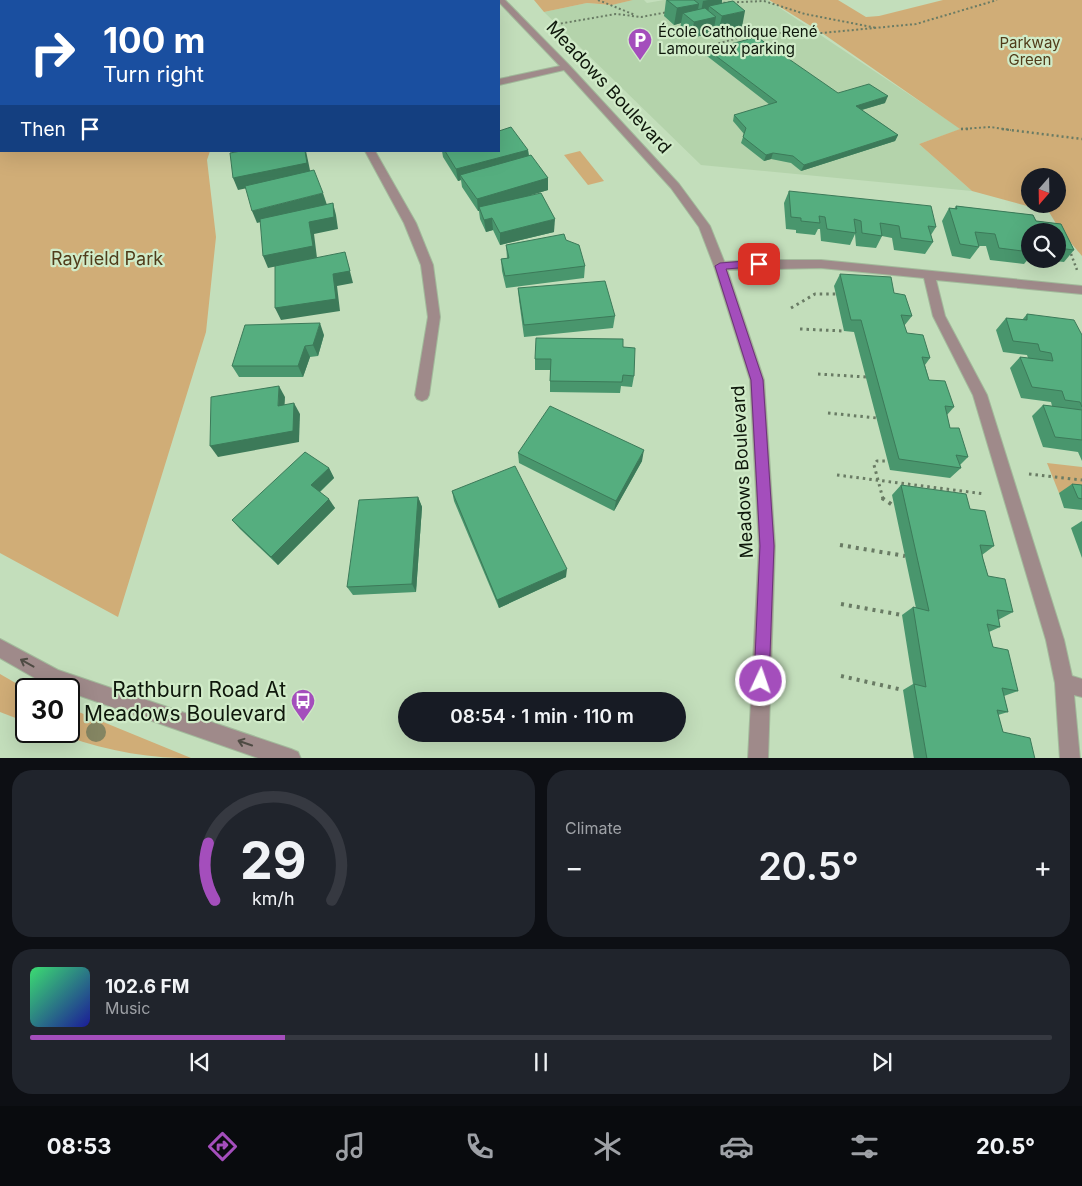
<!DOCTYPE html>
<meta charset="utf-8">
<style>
:root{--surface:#171b24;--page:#20242c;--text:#f1f3f6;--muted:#9ea1a6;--line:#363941;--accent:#a44ebc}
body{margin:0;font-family:Inter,sans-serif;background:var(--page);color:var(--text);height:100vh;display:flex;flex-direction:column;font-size:19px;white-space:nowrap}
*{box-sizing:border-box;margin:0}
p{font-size:16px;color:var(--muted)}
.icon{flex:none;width:28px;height:28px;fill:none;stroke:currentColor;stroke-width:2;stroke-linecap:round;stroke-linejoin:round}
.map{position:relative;height:758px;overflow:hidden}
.details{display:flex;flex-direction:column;gap:12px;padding:12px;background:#0d0f14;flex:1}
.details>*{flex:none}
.hud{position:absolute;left:0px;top:0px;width:500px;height:152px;box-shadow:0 5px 20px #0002;background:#1a4fa0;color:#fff;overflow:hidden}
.needle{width:32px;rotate:200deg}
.fabs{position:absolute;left:1021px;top:168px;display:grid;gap:10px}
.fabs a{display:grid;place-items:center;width:45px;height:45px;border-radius:50%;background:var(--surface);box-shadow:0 5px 20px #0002;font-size:25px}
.speed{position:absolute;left:15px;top:678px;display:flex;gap:10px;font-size:25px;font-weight:700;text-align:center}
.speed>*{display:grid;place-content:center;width:65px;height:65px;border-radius:50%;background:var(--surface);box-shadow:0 5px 20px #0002;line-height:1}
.speed .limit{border:2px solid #111;border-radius:8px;background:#fff;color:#111}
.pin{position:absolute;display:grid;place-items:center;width:42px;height:42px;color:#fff;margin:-21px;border-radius:10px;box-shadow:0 2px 8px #0006}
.me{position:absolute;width:55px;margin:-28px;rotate:3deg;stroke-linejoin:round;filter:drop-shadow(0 0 4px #0008)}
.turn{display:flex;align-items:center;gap:18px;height:105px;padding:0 20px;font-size:22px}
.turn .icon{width:65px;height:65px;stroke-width:2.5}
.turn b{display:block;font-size:35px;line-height:42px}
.then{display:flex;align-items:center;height:48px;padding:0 20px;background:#0003;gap:10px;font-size:19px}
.big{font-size:38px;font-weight:600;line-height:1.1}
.details .widget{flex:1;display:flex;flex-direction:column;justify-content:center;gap:8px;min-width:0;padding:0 18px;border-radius:20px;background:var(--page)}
.details .dial{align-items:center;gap:0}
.dial svg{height:130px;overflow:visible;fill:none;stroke:var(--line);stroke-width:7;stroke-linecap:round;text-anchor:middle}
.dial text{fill:var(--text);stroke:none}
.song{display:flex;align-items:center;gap:15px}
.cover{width:60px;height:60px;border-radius:8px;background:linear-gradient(135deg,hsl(140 70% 55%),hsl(240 70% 35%))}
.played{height:5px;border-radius:2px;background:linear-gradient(90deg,var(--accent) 25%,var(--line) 25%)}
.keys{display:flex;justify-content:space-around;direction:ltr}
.heat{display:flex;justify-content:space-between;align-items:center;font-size:28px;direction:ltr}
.details .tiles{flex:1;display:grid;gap:12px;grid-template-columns:1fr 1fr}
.widget:last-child{grid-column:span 2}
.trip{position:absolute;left:398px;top:692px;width:288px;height:50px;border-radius:25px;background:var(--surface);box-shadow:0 5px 20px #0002;font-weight:600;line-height:50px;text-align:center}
.dock{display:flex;height:80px;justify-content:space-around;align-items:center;background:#090b0e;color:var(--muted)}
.dock .icon{width:35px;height:35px}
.dock .active{color:var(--accent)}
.dock b{font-size:22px;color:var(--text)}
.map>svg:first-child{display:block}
.built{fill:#b4d3ab}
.green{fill:#d0ad77;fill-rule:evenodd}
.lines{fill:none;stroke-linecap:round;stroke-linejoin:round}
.service-casing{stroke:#a2ba9b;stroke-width:2}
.minor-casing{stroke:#a2ba9b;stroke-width:2}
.tertiary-casing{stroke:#a2ba9b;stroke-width:2}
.path-far3{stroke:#697b64;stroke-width:2;stroke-dasharray:2 2.5;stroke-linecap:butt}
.path-far2{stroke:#697b64;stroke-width:2.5;stroke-dasharray:2 3;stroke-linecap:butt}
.path-far1{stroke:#697b64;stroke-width:3;stroke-dasharray:2.5 4;stroke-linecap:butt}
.path{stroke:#697b64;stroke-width:4;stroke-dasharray:3 5;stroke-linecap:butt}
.service{fill:#9f8a8a;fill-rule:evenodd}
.minor{fill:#9f8a8a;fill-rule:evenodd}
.tertiary{fill:#9f8a8a;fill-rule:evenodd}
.tree{fill:#848562}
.wall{fill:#49966d}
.shaded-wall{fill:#3c7a59}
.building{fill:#55ae7f;stroke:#3c7a59}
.oneway{stroke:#4f4b44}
.route{fill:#a44ebc;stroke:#6b337a}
.labels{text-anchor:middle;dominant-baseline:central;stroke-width:4.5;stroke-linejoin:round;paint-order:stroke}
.far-poi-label{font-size:15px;fill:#0e170b;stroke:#d0ebc8;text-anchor:start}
.far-park-label{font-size:15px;fill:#503c1a;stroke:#d0ebc8}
.street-label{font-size:18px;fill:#0e170b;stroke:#d0ebc8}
.park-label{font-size:18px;fill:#503c1a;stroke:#d0ebc8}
.near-poi-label{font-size:21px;fill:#0e170b;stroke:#d0ebc8;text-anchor:end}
</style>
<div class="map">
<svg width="1082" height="759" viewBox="0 0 1082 759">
<rect width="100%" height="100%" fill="#c3debb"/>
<!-- built -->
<path class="built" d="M633 0H644L647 3 664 0H768L961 129 919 144 972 191 701 165 544 12 587 3 611 5Z"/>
<!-- green -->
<g class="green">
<path d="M534 0H633L612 5 587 3 544 12Z"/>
<path d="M769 0H838L866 17 879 16 943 0H1082V256L1060 230 1049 212 972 191 919 144 960 129 822 33ZM1030 176H1058V204H1030Z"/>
<path d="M0 61 1 151H210L207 160 216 237 206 332 118 617 0 553Z"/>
<path d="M580 151 604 181 588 185 564 155Z"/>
<path d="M1047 463 1082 467V497L1059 493Z"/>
<path d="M0 674 26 689V722L0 712Z"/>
<path d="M69 708 191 758C145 759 95 748 52 731H69Z"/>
</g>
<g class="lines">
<defs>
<path id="service" d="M759 260H821L1082 286V294L936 280 945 316 987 395 1064 640 1072 676 1082 679V697L1074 695 1080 759H1060L1055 683 1046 640 973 395 933 316 924 278 821 268 720 270 714 266 720 262Z"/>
<g id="minor">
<path d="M497 0H505L569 65 679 184 710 226 726 266 764 380 775 546 768 759H748L759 546 750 380 714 266 699 227 671 188 564 70 499 85V79L560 66Z"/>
<path d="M365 151H375L416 223 433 265 440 317 429 395 427 399 422 401 417 399 415 395 428 317 421 265 404 223Z"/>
</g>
<path id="tertiary" d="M0 639 58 670 291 749 298 752 301 759H261L69 692V689H58L47 685 0 658Z"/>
</defs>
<!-- service casing -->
<use href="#service" class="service-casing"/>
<!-- minor casing -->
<use href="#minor" class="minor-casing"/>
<!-- tertiary casing -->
<use href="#tertiary" class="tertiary-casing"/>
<!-- path-far3 -->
<g class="path-far3">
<path d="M598 0 635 15"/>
<path d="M719 3 764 1 805 14 877 28"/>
<path d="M552 25 616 14 641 17 668 12"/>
<path d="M688 52 755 33H822L916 24 997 0"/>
<path d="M961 129 990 127 1011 130"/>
</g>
<!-- path-far2 -->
<g class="path-far2">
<path d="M961 129H968"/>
<path d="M1002 129 1082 139"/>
<path d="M1071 254 1077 270"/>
</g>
<!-- path-far1 -->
<g class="path-far1">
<path d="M791 308 815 294H836"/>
<path d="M800 329 844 331"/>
<path d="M818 374 866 377"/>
<path d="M828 413 877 418"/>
<path d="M1029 474 1082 480"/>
<path d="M837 475 985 494"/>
<path d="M883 499 874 465 877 461H888"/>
</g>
<!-- path -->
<g class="path">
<path d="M882 498 894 506"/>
<path d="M840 545 905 556"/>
<path d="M841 604 902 615"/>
<path d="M841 676 903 690"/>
</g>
<!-- service -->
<use href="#service" class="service"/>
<!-- minor -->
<use href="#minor" class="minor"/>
<!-- tertiary -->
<use href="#tertiary" class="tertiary"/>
</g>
<!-- trees -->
<circle class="tree" cx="96" cy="732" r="10"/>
<!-- wall -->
<g class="wall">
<path d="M52 0H112L113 1H53Z"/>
<path d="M666 0H722V3L742 27 718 32 714 28 713 33 691 38 680 29 681 23 674 25 664 16Z"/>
<path d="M708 50 838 93 885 103 862 110 898 135 895 141 801 171 791 163 771 159 764 161 741 143 744 134 733 121 734 115 770 105 707 56Z"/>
<path d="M528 150 529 155 548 178V190L531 195 554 232 500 245 493 230 486 232 480 219 479 211H478L462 187 461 180 458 181 443 157 442 151H499Z"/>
<path d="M789 191 936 227 931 235 933 242 925 254 894 250 892 238 882 236 876 248 856 246 855 234 850 245 821 241 820 229H818L815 235 796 233V230L786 229 784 203Z"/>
<path d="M956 206 1033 215 1036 221 1061 224 1074 250 1064 262 1037 259H1058V231H1030V257L1024 264 990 260 986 246H978L979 247 970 259 952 256 942 221 949 208 954 209Z"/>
<path d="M566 240 585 266 584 278 506 288 502 271 501 259 507 258 506 245Z"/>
<path d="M840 274 894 293 912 316 904 326 907 333 930 358 925 365 929 380 954 407 947 415 950 428 968 457 960 465 961 468 950 478 890 470 854 332 844 331 834 286Z"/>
<path d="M518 288 615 316 613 328 524 337 519 300Z"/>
<path d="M1027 314 1082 335V461L1078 452 1043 447 1032 416 1043 405 1052 406 1051 402 1021 398 1010 368 1020 357 1028 358 1027 355 1003 352 996 330 1006 318 1022 320Z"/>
<path d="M324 335 318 356 310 357 303 377H239L232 366Z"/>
<path d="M623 347 634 376 632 387 621 386 620 393 550 392V370H535V359Z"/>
<path d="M518 453 642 461 614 511 519 463Z"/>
<path d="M329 468 334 478 320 492 335 508 278 565 240 529 232 520Z"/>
<path d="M1072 484 1082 485V510L1064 508 1059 493Z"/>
<path d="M901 485 970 509 994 546 982 555 988 576 1013 612 998 620 1000 627 989 632 993 647 1018 691 1004 696 1008 712 998 715 1003 732 1035 759H914L903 690 913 684 902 615 913 607 916 608 892 495Z"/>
<path d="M452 491 566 577 499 608 454 501Z"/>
<path d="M418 497 422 507 416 592 353 595 347 587Z"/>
<path d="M1082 521V558L1071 528Z"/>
</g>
<!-- shaded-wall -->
<g class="shaded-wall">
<path d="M98 0H112L113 1H98Z"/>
<rect x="414" y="0" width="27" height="1"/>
<path d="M708 0H722L720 12 709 6 708 15 700 17 703 1Z"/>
<path d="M699 4 696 20 683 13 681 23 674 25 677 8Z"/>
<path d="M745 11 742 27 718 32 722 16Z"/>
<path d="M716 17 713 33 691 38 694 22Z"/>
<path d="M888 96 885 103 854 112 856 106Z"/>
<path d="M898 135 895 141 801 171 804 165Z"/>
<path d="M528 150 529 162 460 175 461 180 458 181 456 169Z"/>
<path d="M305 151H306L311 175 238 190 233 178Z"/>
<path d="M773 153 771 159 764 161 766 155Z"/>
<path d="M548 178V190L480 210 479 207V211H478L477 199Z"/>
<path d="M323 193 327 205 257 223 252 211Z"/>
<path d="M333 203 336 215 338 229 314 234 317 258 268 268 263 256 309 222Z"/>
<path d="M492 218 493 230 486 232 484 220Z"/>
<path d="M555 219 554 232 500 245V233Z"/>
<path d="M345 252 353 283 337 286 340 311 281 320 275 308 333 274Z"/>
<path d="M320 323 324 335 318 356 313 345Z"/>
<path d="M305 346 310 357 303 377 298 366Z"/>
<path d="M279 386 285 397 284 417 278 406Z"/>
<path d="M294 403 300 414 299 442 218 457 210 446Z"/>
<path d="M644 450 642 461 614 511 616 501Z"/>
<path d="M329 468 334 478 316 495 311 485Z"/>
<path d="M418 497 422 507 416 592 412 584Z"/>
<path d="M329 499 335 508 278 565 271 557Z"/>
<path d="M567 569 566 577 499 608 497 600Z"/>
</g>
<!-- building -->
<g class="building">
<path d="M299 0H314L315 1H293Z"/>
<path d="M325 0H361L362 1H326Z"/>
<path d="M371 0H403L404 1H372Z"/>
<path d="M667 0H694L699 4 677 8Z"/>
<path d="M733 1 745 11 722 16 709 6Z"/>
<path d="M705 8 716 17 694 22 683 13Z"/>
<path d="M757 37 838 93 869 84 888 96 856 106 898 135 804 165 793 156 773 153 766 155 743 137 746 128 734 115 777 102 708 50Z"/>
<path d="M511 127 528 150 456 169 445 151H499V131Z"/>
<path d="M241 151H305L307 163 233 178 230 153Z"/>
<path d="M531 155 548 178 477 199 460 175Z"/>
<path d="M314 170 323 193 252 211 245 186Z"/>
<path d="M789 191 931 206 936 227 928 226 933 242 901 238 899 226 880 223 882 236 862 233 861 221 854 219 856 233 827 229 825 217 819 216 820 223 801 221V218L791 217Z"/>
<path d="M541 193 555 219 500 233 492 218 484 220 479 207Z"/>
<path d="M333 203 334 217 309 222 313 246 263 256 260 219Z"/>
<path d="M956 206 1033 215 1036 221 1061 224 1074 250 1058 248V231H1030V237H1028L1030 242V252L999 248 995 234 975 232 979 247 960 244 949 208 957 209Z"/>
<path d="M564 234 566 240 579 245 585 266 505 276 501 259 509 258 506 245Z"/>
<path d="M345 252 350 271 333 274 336 299 275 308V266Z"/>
<path d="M840 274 891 277 894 293 905 295 912 316 901 315 907 333 923 335 930 358 922 357 929 380 945 381 954 407 945 406 950 428H959L968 457 956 455 961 468 899 459 861 320H851Z"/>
<path d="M605 281 615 316 524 325 518 288Z"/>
<path d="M1027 314 1074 320 1082 335V407L1080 402 1065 400 1062 391 1032 387 1020 357 1053 361 1051 353 1040 351 1038 344 1013 341 1006 318 1027 320Z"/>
<path d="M320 323 313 345 305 346 298 366H232L245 325Z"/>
<path d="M536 338 623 339V347L635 348 634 376 623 375 622 382 550 381 551 359H535Z"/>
<path d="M279 386 278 406 294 403 293 431 210 446 211 397Z"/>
<path d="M1043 405 1082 410V440L1055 437Z"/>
<path d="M550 406 644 450 616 501 518 453Z"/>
<path d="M305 452 329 468 311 485 329 499 271 557 232 520Z"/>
<path d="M515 466 567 569 497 600 452 491Z"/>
<path d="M1072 484 1082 485V499L1078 498Z"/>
<path d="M901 485 966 494 970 509 985 511 994 546 980 545 983 559 988 576 1005 579 1013 612 997 610 1000 627 987 624 993 647 1008 650 1018 691 1002 688 1008 712 997 710 1003 732 1030 738 1035 759H927L914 684 926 687 913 607 929 611Z"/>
<path d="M418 497 412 584 347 587 359 500Z"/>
</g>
<!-- one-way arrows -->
<defs><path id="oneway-shaft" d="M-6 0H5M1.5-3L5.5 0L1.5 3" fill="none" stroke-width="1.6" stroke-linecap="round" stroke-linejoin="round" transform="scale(1.25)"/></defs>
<g class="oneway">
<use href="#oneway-shaft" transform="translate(27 663) rotate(-151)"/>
<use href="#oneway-shaft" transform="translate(245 743) rotate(-161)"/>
</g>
<!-- route -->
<path class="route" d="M759 260 762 261V266L726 269 763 380 774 546 769 681 767 687 761 689 756 687 754 681 760 546 751 380 715 266 720 263Z"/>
<!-- icons -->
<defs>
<symbol id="parking-pin" viewBox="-11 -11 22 30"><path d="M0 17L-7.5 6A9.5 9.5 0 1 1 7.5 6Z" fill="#a44ebc" stroke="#d0ebc8"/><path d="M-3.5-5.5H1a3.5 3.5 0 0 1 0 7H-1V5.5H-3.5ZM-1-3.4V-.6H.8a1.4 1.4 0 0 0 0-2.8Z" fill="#fff"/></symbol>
<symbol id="bus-pin" viewBox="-11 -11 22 30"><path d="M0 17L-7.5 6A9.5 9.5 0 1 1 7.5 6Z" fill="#a44ebc" stroke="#d0ebc8"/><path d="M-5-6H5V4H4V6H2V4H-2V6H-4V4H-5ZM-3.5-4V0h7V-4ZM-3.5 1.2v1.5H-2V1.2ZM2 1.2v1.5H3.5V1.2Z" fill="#fff"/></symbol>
</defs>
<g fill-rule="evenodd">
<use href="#parking-pin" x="626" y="26" width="28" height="38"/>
<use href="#bus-pin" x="289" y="687" width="28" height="38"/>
</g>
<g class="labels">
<!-- far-poi labels -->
<g class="far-poi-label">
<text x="658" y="31">École Catholique René<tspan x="658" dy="17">Lamoureux parking</tspan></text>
</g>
<!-- far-park labels -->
<g class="far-park-label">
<text x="1030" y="42">Parkway<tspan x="1030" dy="17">Green</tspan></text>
</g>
<!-- street labels -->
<g class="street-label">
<text transform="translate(609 87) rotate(47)">Meadows Boulevard</text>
<text transform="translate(742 472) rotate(-93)">Meadows Boulevard</text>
</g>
<!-- park labels -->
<g class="park-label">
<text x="107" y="258">Rayfield Park</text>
</g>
<!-- near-poi labels -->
<g class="near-poi-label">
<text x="286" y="689">Rathburn Road At<tspan x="286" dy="24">Meadows Boulevard</tspan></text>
</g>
</g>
</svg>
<div class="fabs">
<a><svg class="needle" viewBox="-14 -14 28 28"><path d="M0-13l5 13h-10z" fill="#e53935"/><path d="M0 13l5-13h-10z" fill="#9ea1a6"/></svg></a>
<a><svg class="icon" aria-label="search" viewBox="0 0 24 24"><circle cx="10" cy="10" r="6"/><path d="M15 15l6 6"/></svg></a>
</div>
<div class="speed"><div class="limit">30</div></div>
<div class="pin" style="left:759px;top:264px;background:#d93025"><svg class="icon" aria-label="arrive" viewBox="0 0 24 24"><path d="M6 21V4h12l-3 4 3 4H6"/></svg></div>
<svg class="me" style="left:761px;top:681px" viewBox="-20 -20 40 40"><circle r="17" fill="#a44ebc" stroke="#fff" stroke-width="3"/><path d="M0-11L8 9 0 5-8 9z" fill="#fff"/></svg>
<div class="trip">08:54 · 1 min · 110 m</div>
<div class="hud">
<div class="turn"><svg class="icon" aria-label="right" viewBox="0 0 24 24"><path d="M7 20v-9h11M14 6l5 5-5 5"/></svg><div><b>100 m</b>Turn right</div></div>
<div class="then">Then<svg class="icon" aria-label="arrive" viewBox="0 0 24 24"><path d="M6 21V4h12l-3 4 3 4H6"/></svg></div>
</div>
</div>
<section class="details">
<div class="tiles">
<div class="widget dial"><svg viewBox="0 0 100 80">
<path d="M14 69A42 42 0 1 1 86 69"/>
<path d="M14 69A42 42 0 0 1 10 34" stroke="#a44ebc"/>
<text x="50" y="56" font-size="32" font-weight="700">29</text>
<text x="50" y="72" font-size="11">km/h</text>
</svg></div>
<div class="widget"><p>Climate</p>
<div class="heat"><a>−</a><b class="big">20.5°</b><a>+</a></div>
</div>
<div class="widget">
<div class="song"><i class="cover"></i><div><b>102.6 FM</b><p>Music</p></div></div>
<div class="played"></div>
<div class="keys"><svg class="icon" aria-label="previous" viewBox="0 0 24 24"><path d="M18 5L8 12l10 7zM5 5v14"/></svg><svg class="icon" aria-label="pause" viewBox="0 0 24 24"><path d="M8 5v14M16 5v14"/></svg><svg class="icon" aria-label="next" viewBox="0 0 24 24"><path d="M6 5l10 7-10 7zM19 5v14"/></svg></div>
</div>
</div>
</section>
<nav class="dock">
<b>08:53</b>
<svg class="icon active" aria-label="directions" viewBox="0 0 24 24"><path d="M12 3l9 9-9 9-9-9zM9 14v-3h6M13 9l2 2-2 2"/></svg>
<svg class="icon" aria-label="music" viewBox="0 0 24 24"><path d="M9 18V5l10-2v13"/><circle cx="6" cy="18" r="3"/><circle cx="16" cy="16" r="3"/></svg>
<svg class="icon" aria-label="phone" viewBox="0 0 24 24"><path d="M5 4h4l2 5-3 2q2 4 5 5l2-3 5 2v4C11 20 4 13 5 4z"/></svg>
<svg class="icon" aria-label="climate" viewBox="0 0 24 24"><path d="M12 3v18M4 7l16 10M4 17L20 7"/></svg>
<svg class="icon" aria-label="car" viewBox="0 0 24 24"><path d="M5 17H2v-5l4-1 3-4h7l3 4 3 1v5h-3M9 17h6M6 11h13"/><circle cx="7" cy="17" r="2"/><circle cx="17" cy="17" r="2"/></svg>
<svg class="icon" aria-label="filters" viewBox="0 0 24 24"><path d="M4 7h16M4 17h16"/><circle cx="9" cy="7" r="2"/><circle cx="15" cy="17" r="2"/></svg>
<b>20.5°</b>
</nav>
